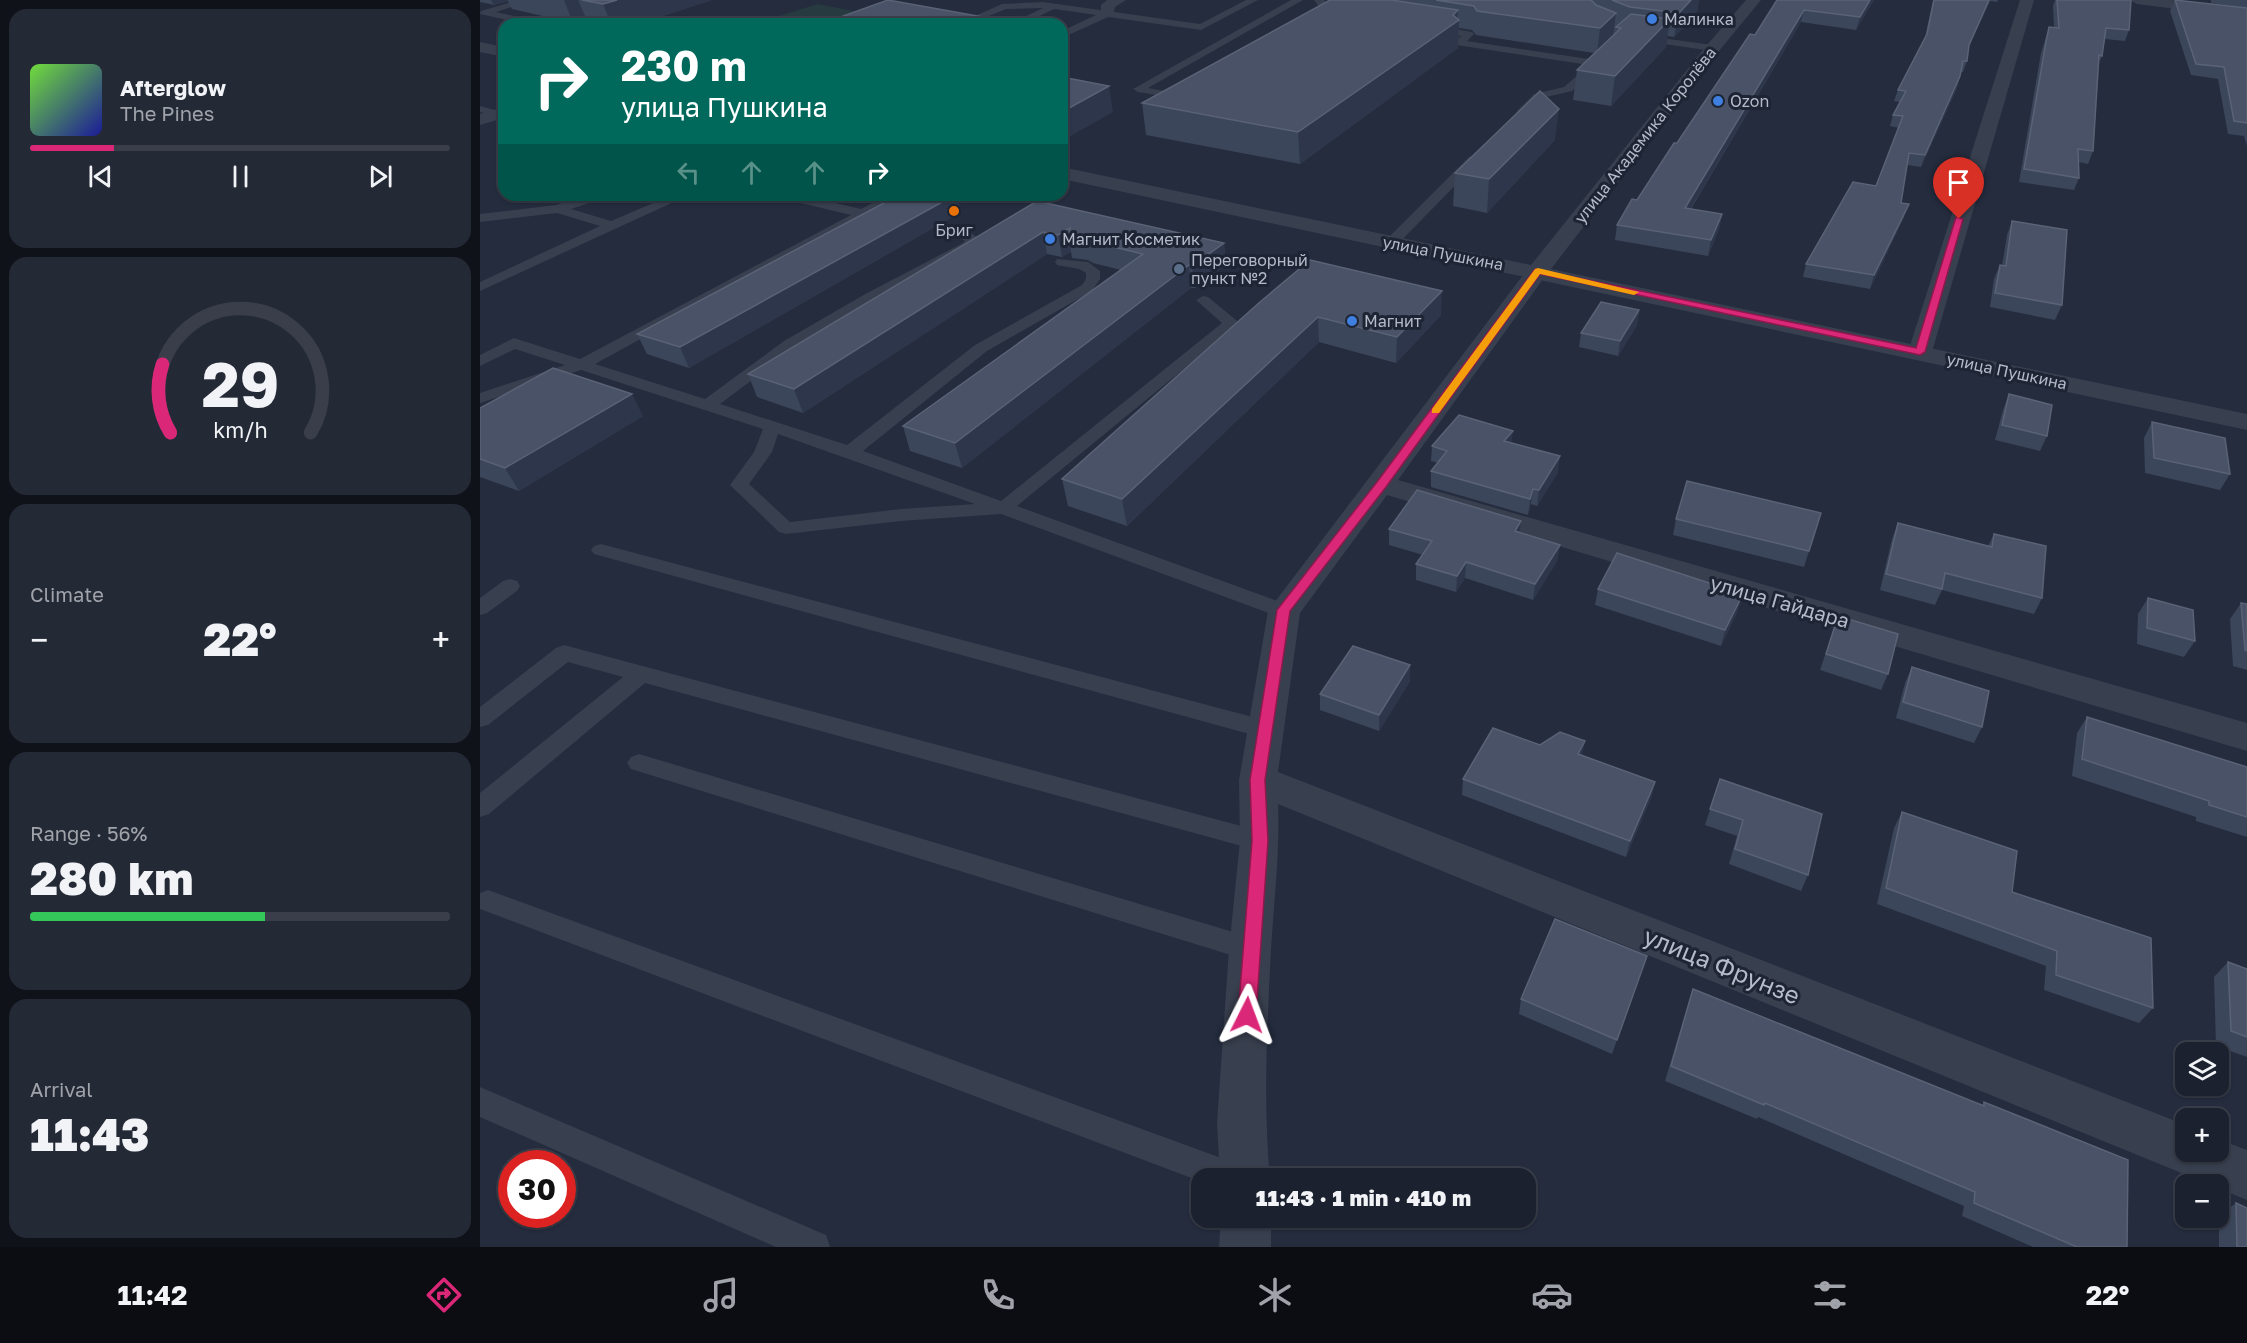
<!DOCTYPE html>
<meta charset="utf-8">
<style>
:root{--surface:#1b212e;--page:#242936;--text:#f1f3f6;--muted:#a0a3aa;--line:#393e4a;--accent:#db2777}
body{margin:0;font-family:"Golos Text",sans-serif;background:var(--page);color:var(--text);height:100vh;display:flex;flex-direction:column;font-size:22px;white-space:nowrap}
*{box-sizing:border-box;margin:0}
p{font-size:20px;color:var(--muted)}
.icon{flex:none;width:33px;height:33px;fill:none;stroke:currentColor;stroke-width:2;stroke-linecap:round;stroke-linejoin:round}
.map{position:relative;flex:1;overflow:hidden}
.panel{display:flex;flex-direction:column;gap:9px;padding:9px;background:#0f1219;width:480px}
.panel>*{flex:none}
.hud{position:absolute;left:18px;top:18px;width:570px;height:183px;border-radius:18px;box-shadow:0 2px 4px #0004,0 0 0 2px var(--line);background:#00695c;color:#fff;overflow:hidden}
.controls{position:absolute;left:1695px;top:1042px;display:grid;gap:12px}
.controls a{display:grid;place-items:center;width:54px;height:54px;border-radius:12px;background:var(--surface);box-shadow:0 2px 4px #0004,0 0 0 2px var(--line);font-size:30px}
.speed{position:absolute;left:18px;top:1150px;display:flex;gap:12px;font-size:30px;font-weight:700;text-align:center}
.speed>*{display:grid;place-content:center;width:78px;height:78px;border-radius:50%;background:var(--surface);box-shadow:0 2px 4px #0004,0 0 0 2px var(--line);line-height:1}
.speed .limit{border:9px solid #d22;background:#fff;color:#111}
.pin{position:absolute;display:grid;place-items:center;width:51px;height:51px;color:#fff;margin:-62px -26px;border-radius:50% 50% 50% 0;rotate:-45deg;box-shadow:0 0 6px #0007}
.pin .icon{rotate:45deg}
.me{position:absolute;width:66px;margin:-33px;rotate:3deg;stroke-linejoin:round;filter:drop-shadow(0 0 4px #0008)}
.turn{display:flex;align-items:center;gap:21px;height:126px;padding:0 24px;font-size:27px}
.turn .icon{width:78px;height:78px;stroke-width:2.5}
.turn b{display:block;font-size:42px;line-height:51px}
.lanes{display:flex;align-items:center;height:57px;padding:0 24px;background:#0003;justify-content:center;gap:30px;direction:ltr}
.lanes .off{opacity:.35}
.big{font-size:45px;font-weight:800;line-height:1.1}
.panel .card{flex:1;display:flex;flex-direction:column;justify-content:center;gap:9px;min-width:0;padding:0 21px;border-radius:18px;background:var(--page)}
.panel .dial{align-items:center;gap:0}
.dial svg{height:156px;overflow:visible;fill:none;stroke:var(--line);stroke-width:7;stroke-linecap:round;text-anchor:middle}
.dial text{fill:var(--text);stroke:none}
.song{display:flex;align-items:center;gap:18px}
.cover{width:72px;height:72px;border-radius:9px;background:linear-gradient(135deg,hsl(100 70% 55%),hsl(240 70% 35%))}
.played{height:6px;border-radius:3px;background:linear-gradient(90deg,var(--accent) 20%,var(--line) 20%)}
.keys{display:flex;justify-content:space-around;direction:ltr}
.heat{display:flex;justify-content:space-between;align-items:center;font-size:33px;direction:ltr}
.charge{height:9px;border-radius:4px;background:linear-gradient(90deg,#34c759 56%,var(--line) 0)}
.trip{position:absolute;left:711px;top:1168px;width:345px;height:60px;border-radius:18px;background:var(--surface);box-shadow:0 2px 4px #0004,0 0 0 2px var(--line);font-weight:800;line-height:60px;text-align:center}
.dock{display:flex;height:96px;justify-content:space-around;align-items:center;background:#0b0d12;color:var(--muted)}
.dock .icon{width:42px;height:42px}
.dock .on{color:var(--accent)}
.dock b{font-size:27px;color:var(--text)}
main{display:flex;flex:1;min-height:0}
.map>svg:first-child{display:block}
.green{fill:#263a3f}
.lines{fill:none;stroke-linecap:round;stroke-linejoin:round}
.service{fill:#383f4e;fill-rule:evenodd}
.minor{fill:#383f4e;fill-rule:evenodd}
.tertiary{fill:#383f4e;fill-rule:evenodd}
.wall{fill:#3c465b}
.shaded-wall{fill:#2d364b}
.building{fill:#495267;stroke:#5a6276;stroke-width:1.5}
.route{fill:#db2777;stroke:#8e194d;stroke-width:1.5}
.slow{fill:#f59e0b}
.shop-dot{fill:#3f7fe0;stroke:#1d2433;stroke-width:2}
.food-dot{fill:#e8710a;stroke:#1d2433;stroke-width:2}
.service-dot{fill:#5c6f8a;stroke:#1d2433;stroke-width:2}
.labels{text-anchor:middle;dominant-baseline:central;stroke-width:6;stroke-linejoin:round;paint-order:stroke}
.far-poi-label{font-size:16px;fill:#b4bac9;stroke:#1d2433;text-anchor:start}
.far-street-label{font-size:16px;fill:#b4bac9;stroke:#1d2433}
.street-label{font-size:20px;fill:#b4bac9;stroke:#1d2433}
.near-street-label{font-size:24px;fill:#b4bac9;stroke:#1d2433}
</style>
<main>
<section class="panel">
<div class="card">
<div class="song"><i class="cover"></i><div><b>Afterglow</b><p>The Pines</p></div></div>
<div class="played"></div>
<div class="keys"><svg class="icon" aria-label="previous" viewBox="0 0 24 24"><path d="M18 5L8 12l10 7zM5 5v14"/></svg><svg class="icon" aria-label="pause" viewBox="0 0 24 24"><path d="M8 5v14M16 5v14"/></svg><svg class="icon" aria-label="next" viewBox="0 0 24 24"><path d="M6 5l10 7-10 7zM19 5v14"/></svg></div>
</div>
<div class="card dial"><svg viewBox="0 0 100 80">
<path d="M14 69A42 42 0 1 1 86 69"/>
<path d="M14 69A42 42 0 0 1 10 34" stroke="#db2777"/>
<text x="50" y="56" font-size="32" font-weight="700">29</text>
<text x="50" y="72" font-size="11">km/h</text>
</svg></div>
<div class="card"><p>Climate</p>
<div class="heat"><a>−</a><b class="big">22°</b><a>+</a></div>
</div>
<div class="card"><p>Range · 56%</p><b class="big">280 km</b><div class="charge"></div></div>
<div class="card"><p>Arrival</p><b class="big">11:43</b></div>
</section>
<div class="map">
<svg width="1767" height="1247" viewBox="0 0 1767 1247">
<rect width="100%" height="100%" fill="#242c3e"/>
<!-- green -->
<path class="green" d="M338 4 378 12 351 24H272Z"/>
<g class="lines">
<!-- service -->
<g class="service">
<path d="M39 0H54L16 12 67 24H47L0 14 1 11Z"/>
<path d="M167 0H181L110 24H95Z"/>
<path d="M766 0H778L721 30 628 17 582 38V31L616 15 574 9 543 24H530L563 8 526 9 490 24H477L522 4 563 2 720 24Z"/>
<path d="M811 0H823L668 88 700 94 711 93 712 95 706 100 658 92 653 89Z"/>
<path d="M834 0H844L852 12 832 24H826V20L842 11Z"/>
<path d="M951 25 992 32 994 34 987 41 1116 60 1121 64 1092 91 1062 98 1047 113 1043 114 1037 111 1054 94 1084 87 1109 65 976 45 974 43 981 36 948 30 946 28Z"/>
<path d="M1159 35 1233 45 1238 48 1233 51 1156 40 1154 38Z"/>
<path d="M0 106 22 112 24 114 18 117 0 112Z"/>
<path d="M993 156 999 160 997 163 916 246H906L904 243 906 240 989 157Z"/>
<path d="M106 195H125L124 198 91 209 131 221 192 195H209L0 291V282L120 226 77 213 0 222V214L76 205Z"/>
<path d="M299 195H321L381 209 408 195H424L115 364 225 399 304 341 387 293 483 243 485 241C479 236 469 237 465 231L467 228C478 226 492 231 499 240L493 249 397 299 316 347 240 404 367 445 495 345 602 285 606 279V273L599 269 577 265 575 262 577 259 608 262 620 271V279L612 291 507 351 383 451 521 501 742 323 716 300 723 296 728 297 756 320 759 323 756 326 537 506 811 606 814 611 811 616 804 618 797 616 521 514 421 521 306 534 299 532 250 485 274 452 283 429 101 370 0 403V393L85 365 35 349 0 366V355L34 338 100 359 371 215 300 198ZM298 434 495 504 421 509 310 522 269 484 292 452Z"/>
<path d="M121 544 784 720 792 723 796 729 792 735 784 738 114 554 111 550 114 546Z"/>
<path d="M30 579 37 581 40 586 37 591 7 613 0 615V598L23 581Z"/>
<path d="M84 645 780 831 789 834 793 841 789 848 780 851 165 683 9 814 0 817V793L143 677 88 662 8 725 0 727V707L76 648Z"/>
<path d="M159 754 770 937 780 940 784 949 780 958 770 961 151 769 147 763 151 757Z"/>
<path d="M8 890 755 1163 766 1168 771 1179H722V1182L0 909V893Z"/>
<path d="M0 1087 346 1235 350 1247H296L0 1117Z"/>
</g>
<!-- minor -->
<g class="minor">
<path d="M627 0H646L635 7 633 16 628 17 621 13V5Z"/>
<path d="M1540 0H1554L1452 352 1449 357 1440 359 1431 357 1428 352Z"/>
<path d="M1650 0H1691L1767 10V18L1657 4Z"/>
<path d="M24 107V118L0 125V114Z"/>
<path d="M1058 264 1066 266 1069 271 918 480 1767 723V751L907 495 820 613 798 772 1706 1125V1152H1738V1139L1767 1150V1200L1738 1188V1185H1731L798 804C800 853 794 901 791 950 787 1026 783 1103 790 1179H740L737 1123 749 949 760 841 759 780 788 611 1050 266Z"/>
<path d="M741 1218H791V1247H739Z"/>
</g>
<!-- tertiary -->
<g class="tertiary">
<path d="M1266 0H1281L1239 51 1071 269 1767 414V430L582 179V167L1051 265 1227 45Z"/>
<path d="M0 42 24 47V57L0 52Z"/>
</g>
</g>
<!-- wall -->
<g class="wall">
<path d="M0 0H232L158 24H108L106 18 93 23 32 9 28 1 14 5 0 2Z"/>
<path d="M850 0H1219L1217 13 1194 37 1187 36 1186 47 1131 106 1093 100 1097 70 1114 53 996 35 992 30 979 28 978 48 820 164 666 135 662 103Z"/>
<path d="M1297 0H1394L1376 30 1321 22 1211 209 1242 214 1239 229 1228 256 1135 240 1137 225 1157 200 1197 143 1275 35Z"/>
<path d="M1453 0H1518L1517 2 1510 1 1488 49 1487 61 1483 72H1481L1477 88 1441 167 1427 165 1421 203 1424 217 1390 289 1323 277 1326 264 1396 186 1419 128 1410 126 1413 115 1420 102 1414 101 1418 90 1445 37Z"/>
<path d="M1575 0H1651L1649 30 1645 41 1625 39 1622 56 1618 64 1613 151 1608 164 1599 162V178L1594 190 1539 182 1561 53 1569 27 1574 28 1573 6Z"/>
<path d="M1695 0 1767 8V146L1764 136 1748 134 1738 79 1711 75 1690 11Z"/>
<path d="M1731 0H1767V8L1731 3Z"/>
<path d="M1075 140 1007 213 973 206 975 173Z"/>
<path d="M557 201 744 243 746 265 715 288H711L482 468 430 451 423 426 641 270 613 263 608 260 592 258 591 252 582 257 567 254 323 413 277 397 268 374Z"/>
<path d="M481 212 209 368 167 354 157 334Z"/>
<path d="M1532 221 1582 305 1575 320 1510 307 1514 279 1520 265 1522 266 1527 235Z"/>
<path d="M780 302 961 315 916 363 839 342 647 526 588 506 582 479Z"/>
<path d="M1159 310 1157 325 1138 356 1099 347 1101 333Z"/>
<path d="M1529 394 1567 436 1560 451 1515 440 1523 410Z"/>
<path d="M0 408 163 416 39 491 0 477Z"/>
<path d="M1672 422 1750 474 1740 490 1665 473 1664 438Z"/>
<path d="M1031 443 1078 472 1057 506 1051 504 1048 515 951 487V471L958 463 951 461 952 446Z"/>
<path d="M1196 519 1329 551 1324 567 1193 535Z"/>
<path d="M1418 523 1508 546 1514 534 1562 598 1554 614 1462 590 1455 605 1400 590 1412 539Z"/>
<path d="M909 529 1039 533 1080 545 1077 561 1053 600 985 578 976 592 936 580V564L943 555 909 545Z"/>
<path d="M1118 589 1258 610 1241 646 1115 605Z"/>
<path d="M1668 598 1715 641 1704 657 1657 644 1658 614Z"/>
<path d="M1761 603 1767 604V670L1753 666 1750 619Z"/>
<path d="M1358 616 1408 674 1401 690 1340 670Z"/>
<path d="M930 665V681L899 731 840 710V694Z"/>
<path d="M1432 667 1502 727 1494 743 1416 718 1425 683Z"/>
<path d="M1607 717 1767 767V837L1716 821V817L1592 776 1597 733Z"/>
<path d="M1060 745 1102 755 1175 782 1171 798 1146 857 982 795 983 779Z"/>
<path d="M1240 779 1328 875 1321 891 1249 864 1257 836 1225 825Z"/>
<path d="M1422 812 1532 892 1673 1008 1659 1023 1564 990 1566 966 1397 904 1414 828Z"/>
<path d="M1167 956 1132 1054 1039 1014 1041 999Z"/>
<path d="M1748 962 1767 969V1057L1736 1046 1734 977Z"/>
<path d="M1213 989 1502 1106 1504 1102 1647 1247H1553L1482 1216 1484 1206 1278 1117 1277 1119 1185 1081 1208 1004Z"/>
<path d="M1756 1203 1767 1247H1739V1216Z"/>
</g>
<!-- shaded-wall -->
<g class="shaded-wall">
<path d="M11 0H28V1L14 5Z"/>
<path d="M84 0H98L106 18 93 23Z"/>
<path d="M102 0H232L158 24H131L123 4Z"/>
<path d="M1211 0H1219L1217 13 1194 37 1199 13Z"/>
<path d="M1390 0H1394L1376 30 1380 17Z"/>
<path d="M1509 0H1510L1485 56 1489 45Z"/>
<path d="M978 10 977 22 979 20 978 48 820 164 818 132 973 15Z"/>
<path d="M1324 10 1321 22 1202 223 1205 208Z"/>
<path d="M1136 13 1133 38 1117 53 1120 28Z"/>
<path d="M1190 19 1186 47 1131 106 1135 76Z"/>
<path d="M1480 76 1477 88 1441 167 1445 155Z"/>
<path d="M629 86 633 112 582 141V112Z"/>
<path d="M1079 109 1075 140 1007 213 1009 179Z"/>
<path d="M475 195H477L481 212 209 368 200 347Z"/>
<path d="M1429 204 1424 217 1390 289 1394 275Z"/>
<path d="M1242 214 1239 229 1228 256 1231 240Z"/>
<path d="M590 228 588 236 591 252 582 257 578 235Z"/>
<path d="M563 232 567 254 323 413 314 389Z"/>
<path d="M744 243 746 265 715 288 712 266Z"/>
<path d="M709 265 711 288 482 468 475 443Z"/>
<path d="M962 291 961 315 916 363 917 337Z"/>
<path d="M1159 310 1157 325 1138 356 1140 341Z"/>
<path d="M838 317 839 342 647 526 642 499Z"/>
<path d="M152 394 163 416 39 491 25 468Z"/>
<path d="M1033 431 1031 446 1024 441Z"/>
<path d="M1080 456 1078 472 1057 506 1059 490Z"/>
<path d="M1053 489 1051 504 1048 515 1050 499Z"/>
<path d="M1041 521 1039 537 1035 531Z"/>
<path d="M1080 545 1077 561 1053 600 1055 584Z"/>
<path d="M986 562 985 578 976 592 977 576Z"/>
<path d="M1263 594 1258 610 1241 646 1245 630Z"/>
<path d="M930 665V681L899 731V715Z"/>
<path d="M1105 741 1102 757 1098 754Z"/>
<path d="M1175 782 1171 798 1146 857 1150 841Z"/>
</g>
<!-- building -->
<g class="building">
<path d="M102 0H137L123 4Z"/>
<path d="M408 0 531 22 526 24H341Z"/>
<path d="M850 0H911L978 10 973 15 979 20 818 132 662 103Z"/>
<path d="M956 0H1111L1116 5 1136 13 1120 28 997 11 994 6Z"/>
<path d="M1132 0H1211L1199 13 1150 7Z"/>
<path d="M1297 0H1390L1380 17 1324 10 1205 208 1242 214 1231 240 1137 225 1152 199 1157 200 1194 143H1197L1270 34 1275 35Z"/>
<path d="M1454 0H1509L1489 45 1487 61H1483L1480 76 1445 155 1429 153 1421 203 1429 204 1394 275 1326 264 1373 182 1396 186 1423 116 1413 115 1426 91 1418 90 1447 34Z"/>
<path d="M1577 0H1651L1649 30 1626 28 1622 56 1619 55 1613 151 1598 149 1599 178 1544 169 1566 42 1569 27 1579 28Z"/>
<path d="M1695 0 1767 8V123L1754 121 1744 67 1716 64Z"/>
<path d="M1151 14 1190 19 1135 76 1097 70 1141 28 1136 27Z"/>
<path d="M582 77 629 86 582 112Z"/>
<path d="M1060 91 1079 109 1009 179 975 173Z"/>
<path d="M419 195H475L200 347 157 334Z"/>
<path d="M557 201 744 243 712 266 709 265 475 443 423 426 663 254 609 241 605 238 588 236 590 228 578 235 563 232 314 389 268 374Z"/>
<path d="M1532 221 1587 230 1582 305 1515 293 1520 265 1526 266Z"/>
<path d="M830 260 962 291 917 337 838 317 642 499 582 479 780 302Z"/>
<path d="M1121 302 1159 310 1140 341 1101 333Z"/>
<path d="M73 368 152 394 25 468 0 459V408Z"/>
<path d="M1529 394 1572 405 1567 436 1522 425Z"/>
<path d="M979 415 1033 431 1024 441 1080 456 1059 490 1053 489 1050 499 951 471 967 451 952 446Z"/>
<path d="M1672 422 1745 438 1750 474 1674 458Z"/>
<path d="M1207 481 1341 513 1329 551 1196 519Z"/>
<path d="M937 490 1041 521 1035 531 1080 545 1055 584 986 562 977 576 936 564 952 541 909 529Z"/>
<path d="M1418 523 1512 547 1514 534 1566 546 1562 598 1465 573 1462 589 1406 574Z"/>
<path d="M1137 553 1263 594 1245 630 1118 589Z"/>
<path d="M1668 598 1713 610 1715 641 1667 628Z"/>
<path d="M1761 603 1767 604V651L1765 650Z"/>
<path d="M1358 616 1418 634 1408 674 1346 654Z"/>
<path d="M873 646 930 665 899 715 840 694Z"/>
<path d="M1432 667 1509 691 1502 727 1423 702Z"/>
<path d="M1607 717 1767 767V817L1729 805V801L1602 759Z"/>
<path d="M1013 728 1060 745 1080 732 1105 741 1098 754 1175 782 1150 841 983 779Z"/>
<path d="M1240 779 1342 814 1328 875 1255 849 1263 820 1230 809Z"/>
<path d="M1422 812 1537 851 1532 892 1671 938 1673 1008 1576 975 1577 951 1406 888Z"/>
<path d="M1075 919 1167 956 1137 1040 1041 999Z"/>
<path d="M1748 962 1767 969V1037L1751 1031Z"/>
<path d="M1213 989 1504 1106V1102L1648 1160 1647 1247H1597L1494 1203 1495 1192 1285 1103 1284 1105 1191 1066Z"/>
<path d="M1756 1203 1767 1208V1247H1757Z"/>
</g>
<!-- route -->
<path class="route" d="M1476 217 1483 219 1445 352 1440 355 1060 274 906 487 810 611 785 780 788 841 776 1015 773 1021 767 1023 760 1021 758 1015 772 841 770 780 797 610 897 482 1055 269 1436 348Z"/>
<!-- slow -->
<path class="slow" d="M1058 268 1159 292 1154 295 1060 274 959 413H952V409L1055 269Z"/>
<!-- markers -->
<g class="shop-dot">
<circle cx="1172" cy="19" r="6"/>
<circle cx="1238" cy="101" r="6"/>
<circle cx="570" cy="239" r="6"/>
<circle cx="872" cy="321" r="6"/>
</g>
<circle class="food-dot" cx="474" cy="211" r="6"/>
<circle class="service-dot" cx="699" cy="269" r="6"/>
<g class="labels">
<!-- far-poi labels -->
<g class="far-poi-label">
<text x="1184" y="19">Малинка</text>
<text x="1250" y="101">Ozon</text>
<text x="474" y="230" text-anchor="middle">Бриг</text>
<text x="582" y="239">Магнит Косметик</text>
<text x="711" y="260">Переговорный<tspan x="711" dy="18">пункт №2</tspan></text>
<text x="884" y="321">Магнит</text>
</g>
<!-- far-street labels -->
<g class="far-street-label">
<text transform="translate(1165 135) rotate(-52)">улица Академика Королёва</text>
<text transform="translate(963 253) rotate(11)">улица Пушкина</text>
<text transform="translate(1527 371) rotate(12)">улица Пушкина</text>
</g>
<!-- street labels -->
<g class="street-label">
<text transform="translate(1300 601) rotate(16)">улица Гайдара</text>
</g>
<!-- near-street labels -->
<g class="near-street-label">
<text transform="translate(1242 965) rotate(22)">улица Фрунзе</text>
</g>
</g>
</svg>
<div class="controls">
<a><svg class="icon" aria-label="layers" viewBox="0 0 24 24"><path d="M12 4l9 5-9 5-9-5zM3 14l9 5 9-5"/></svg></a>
<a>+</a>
<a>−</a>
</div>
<div class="speed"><div class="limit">30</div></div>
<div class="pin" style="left:1479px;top:219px;background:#d93025"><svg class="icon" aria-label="arrive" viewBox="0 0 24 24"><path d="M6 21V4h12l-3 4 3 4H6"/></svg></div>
<svg class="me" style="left:767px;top:1015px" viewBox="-20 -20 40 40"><path d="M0-17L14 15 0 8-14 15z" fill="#db2777" stroke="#fff" stroke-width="4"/></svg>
<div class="trip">11:43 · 1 min · 410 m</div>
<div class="hud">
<div class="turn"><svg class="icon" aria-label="right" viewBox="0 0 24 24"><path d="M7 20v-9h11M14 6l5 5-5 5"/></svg><div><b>230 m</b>улица Пушкина</div></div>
<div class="lanes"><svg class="icon off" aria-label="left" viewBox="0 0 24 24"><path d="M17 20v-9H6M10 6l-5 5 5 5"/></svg><svg class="icon off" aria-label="ahead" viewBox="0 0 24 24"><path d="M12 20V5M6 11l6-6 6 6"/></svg><svg class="icon off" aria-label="ahead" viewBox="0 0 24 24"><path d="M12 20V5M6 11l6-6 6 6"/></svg><svg class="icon" aria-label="right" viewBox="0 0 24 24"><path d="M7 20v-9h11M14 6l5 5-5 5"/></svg></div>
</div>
</div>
</main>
<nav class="dock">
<b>11:42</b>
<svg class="icon on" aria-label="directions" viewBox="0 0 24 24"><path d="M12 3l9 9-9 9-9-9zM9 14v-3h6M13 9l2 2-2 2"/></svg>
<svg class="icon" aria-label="music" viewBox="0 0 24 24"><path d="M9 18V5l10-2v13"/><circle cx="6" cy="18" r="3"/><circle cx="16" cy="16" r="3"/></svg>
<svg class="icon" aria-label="phone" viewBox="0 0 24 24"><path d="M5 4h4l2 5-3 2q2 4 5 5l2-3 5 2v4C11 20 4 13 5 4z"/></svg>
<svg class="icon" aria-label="climate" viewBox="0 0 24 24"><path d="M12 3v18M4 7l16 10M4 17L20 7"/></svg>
<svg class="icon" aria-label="car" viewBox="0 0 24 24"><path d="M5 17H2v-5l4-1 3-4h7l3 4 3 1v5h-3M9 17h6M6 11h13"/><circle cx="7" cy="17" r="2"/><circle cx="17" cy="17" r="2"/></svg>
<svg class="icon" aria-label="filters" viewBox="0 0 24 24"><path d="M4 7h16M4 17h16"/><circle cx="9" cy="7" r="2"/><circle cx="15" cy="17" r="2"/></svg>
<b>22°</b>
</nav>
